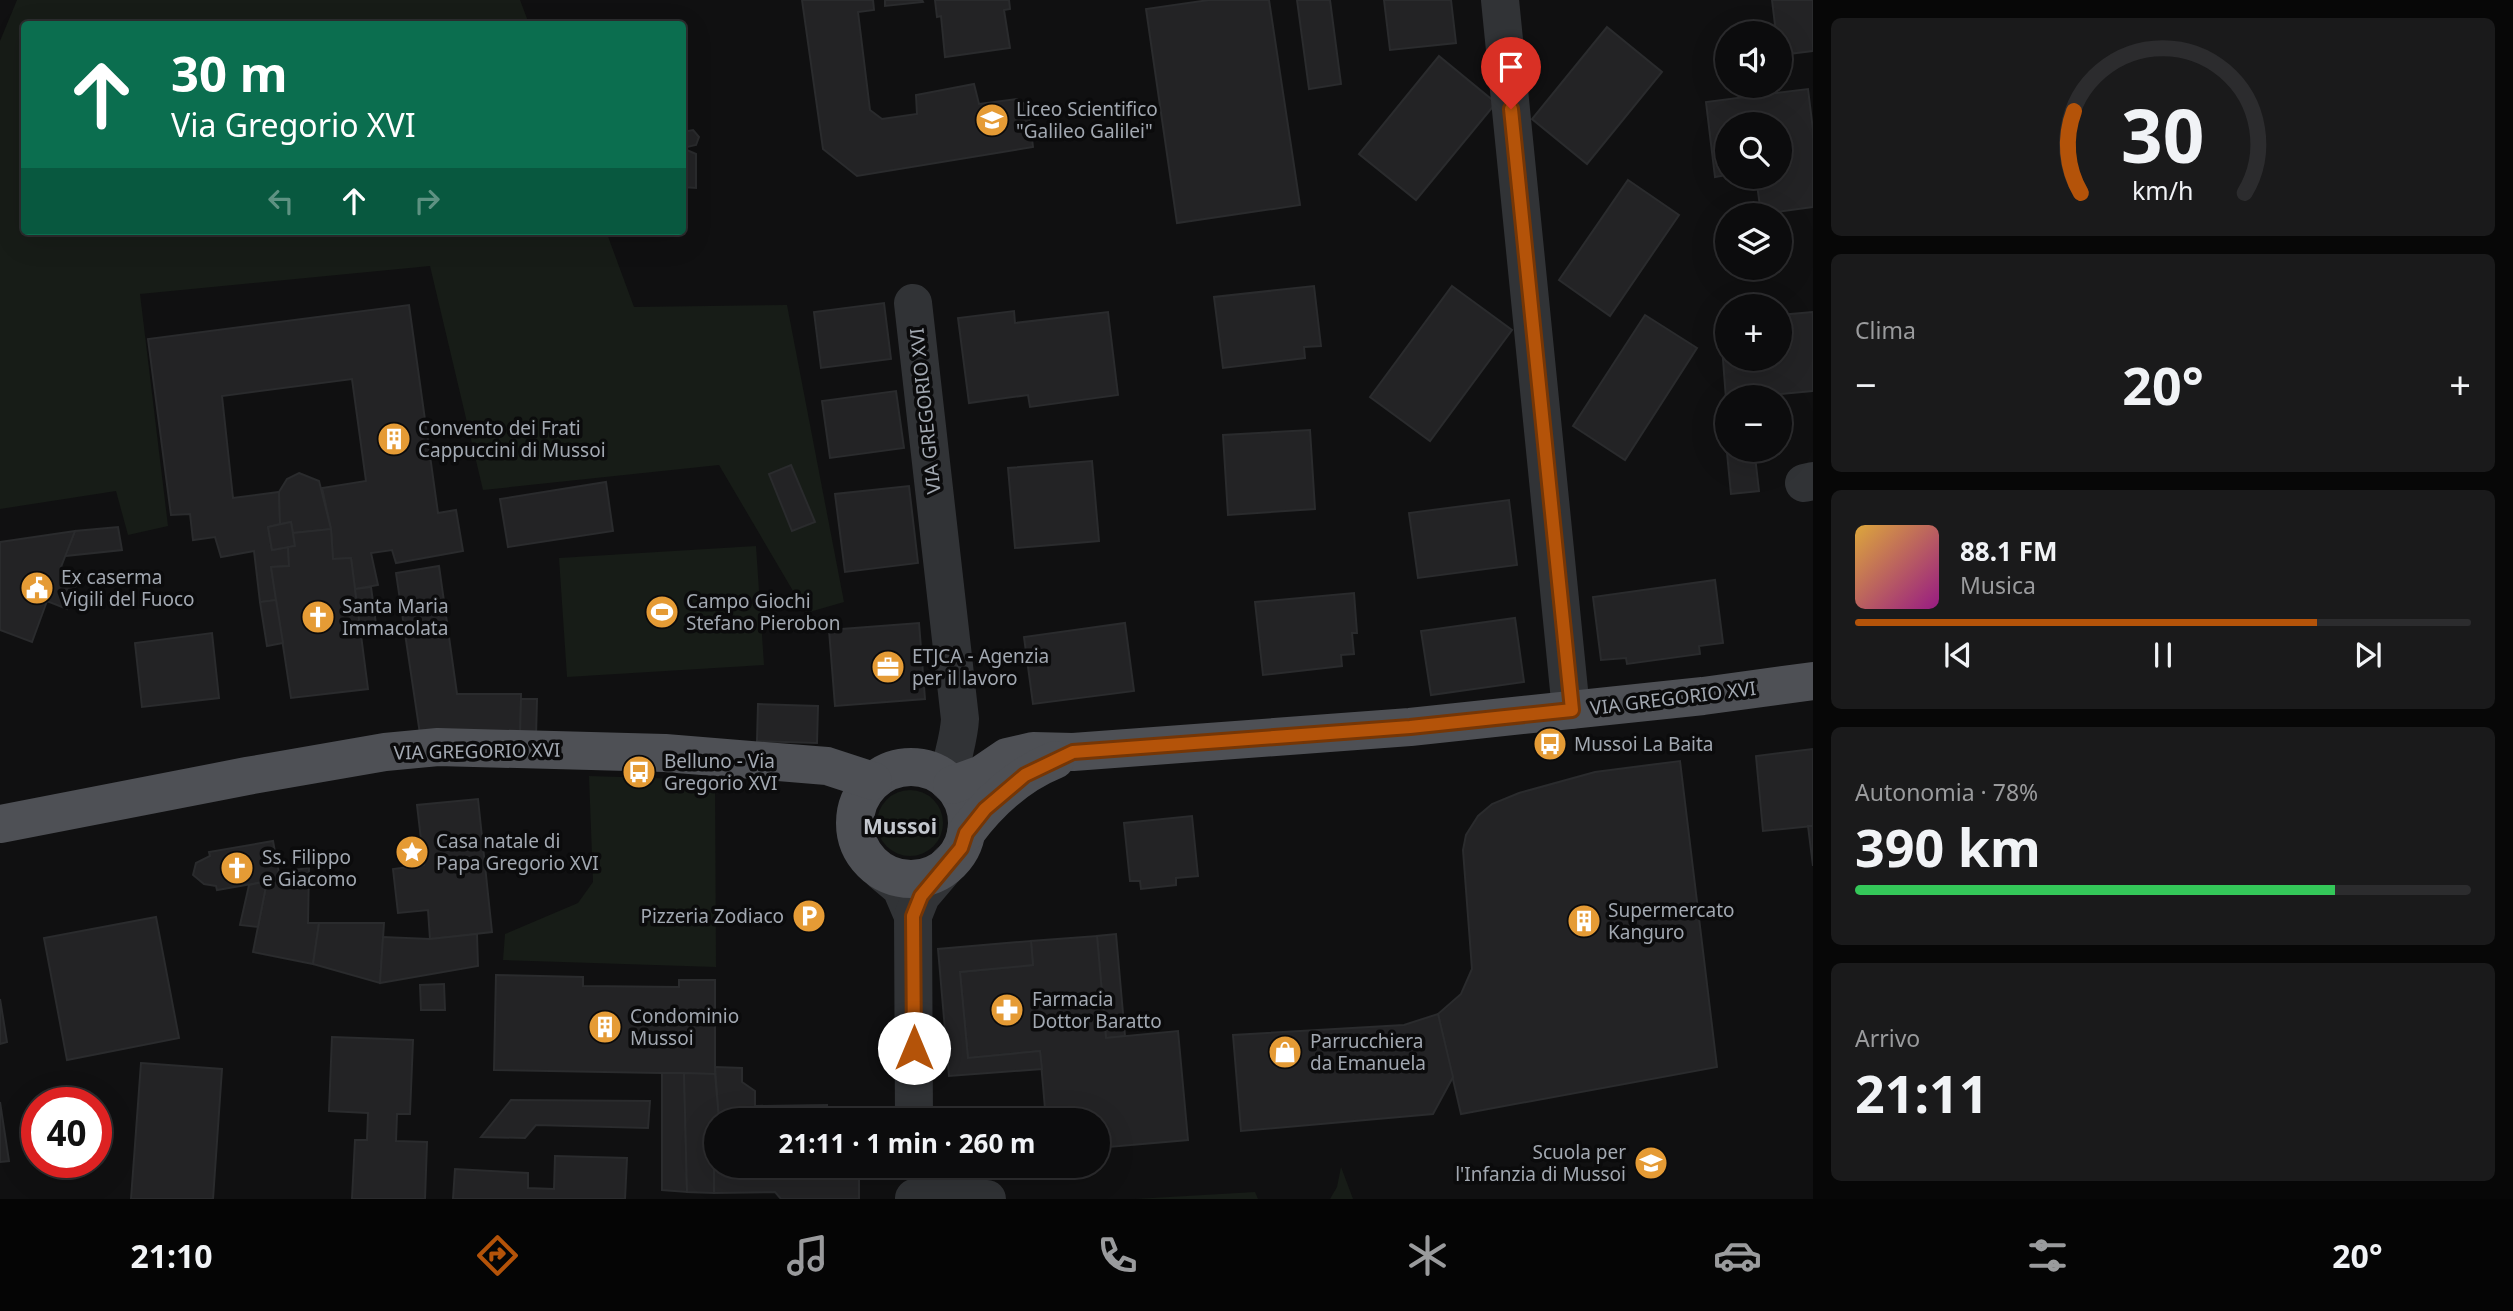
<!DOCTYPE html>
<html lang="it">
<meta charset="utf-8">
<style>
:root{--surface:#0c0c0d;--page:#1a1a1b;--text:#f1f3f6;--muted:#9a9b9d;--line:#2c2c2e;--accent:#b45309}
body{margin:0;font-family:"Noto Sans",sans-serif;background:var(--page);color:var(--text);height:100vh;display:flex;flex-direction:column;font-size:26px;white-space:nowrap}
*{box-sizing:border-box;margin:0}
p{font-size:23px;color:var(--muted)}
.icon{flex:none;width:38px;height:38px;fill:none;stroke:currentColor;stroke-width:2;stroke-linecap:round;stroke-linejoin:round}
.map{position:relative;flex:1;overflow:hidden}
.side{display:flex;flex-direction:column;gap:18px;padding:18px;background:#070707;width:700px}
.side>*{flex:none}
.banner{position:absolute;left:21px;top:21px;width:665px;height:214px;border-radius:7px;box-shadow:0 7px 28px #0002,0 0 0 2px var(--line);background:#0b6e4f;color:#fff;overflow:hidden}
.buttons{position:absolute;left:1715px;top:21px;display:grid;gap:14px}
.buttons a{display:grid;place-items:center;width:77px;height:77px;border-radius:50%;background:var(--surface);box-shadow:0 7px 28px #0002,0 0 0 2px var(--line);font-size:35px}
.speed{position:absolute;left:21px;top:1087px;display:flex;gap:14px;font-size:35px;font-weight:700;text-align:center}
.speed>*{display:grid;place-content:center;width:91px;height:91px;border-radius:50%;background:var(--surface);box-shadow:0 7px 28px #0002,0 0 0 2px var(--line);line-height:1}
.speed .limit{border:10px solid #d22;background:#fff;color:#111}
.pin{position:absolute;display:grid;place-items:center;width:60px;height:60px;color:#fff;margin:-72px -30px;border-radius:50% 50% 50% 0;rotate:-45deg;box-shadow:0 0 7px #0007}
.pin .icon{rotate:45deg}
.me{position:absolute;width:77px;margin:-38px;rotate:0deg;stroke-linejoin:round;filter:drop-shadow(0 0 5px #0008)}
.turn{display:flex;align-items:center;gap:24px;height:147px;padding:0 35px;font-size:32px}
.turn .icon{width:91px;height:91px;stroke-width:2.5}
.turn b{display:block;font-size:49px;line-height:60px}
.lanes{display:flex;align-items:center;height:66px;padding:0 35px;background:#0003;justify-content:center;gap:35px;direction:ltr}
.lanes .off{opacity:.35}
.big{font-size:52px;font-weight:700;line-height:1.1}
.side .widget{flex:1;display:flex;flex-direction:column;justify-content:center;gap:10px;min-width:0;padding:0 24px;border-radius:10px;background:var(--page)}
.side .dial{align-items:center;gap:0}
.dial svg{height:182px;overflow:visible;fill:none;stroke:var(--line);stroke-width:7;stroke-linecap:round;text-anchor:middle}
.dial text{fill:var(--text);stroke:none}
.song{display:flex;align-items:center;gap:21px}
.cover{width:84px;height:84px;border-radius:10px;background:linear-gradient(135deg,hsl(40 70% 55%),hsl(310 70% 35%))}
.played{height:7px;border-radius:4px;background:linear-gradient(90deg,var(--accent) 75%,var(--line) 75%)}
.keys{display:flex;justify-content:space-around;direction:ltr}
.heat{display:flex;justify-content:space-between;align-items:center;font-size:38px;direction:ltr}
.charge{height:10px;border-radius:5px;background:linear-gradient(90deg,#34c759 78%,var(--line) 0)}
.trip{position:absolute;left:704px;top:1108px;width:406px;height:70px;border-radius:35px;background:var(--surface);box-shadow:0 7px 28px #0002,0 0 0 2px var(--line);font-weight:700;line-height:70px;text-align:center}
.tab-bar{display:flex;height:112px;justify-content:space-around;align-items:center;background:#050505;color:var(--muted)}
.tab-bar .icon{width:49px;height:49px}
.tab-bar .current{color:var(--accent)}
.tab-bar b{font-size:32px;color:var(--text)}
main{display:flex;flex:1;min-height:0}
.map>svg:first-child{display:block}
.green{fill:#171c17}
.building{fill:#232325;stroke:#2a2b2d;stroke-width:2}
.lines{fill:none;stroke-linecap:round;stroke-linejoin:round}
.minor{stroke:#313336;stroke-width:38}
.major{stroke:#4e5055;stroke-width:38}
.route-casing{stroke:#753606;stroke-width:18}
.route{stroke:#b45309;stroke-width:12}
.labels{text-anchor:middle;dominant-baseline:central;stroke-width:7;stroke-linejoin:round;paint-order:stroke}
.poi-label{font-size:19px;fill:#a2a8b1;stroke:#0b0b0c;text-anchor:start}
.street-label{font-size:19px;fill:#a2a8b1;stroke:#0b0b0c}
.neighbourhood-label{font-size:21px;font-weight:bold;fill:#c3c7ce;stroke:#0b0b0c}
</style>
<main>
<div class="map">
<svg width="1813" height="1199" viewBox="0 0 1813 1199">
<rect width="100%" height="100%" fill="#101011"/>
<!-- green -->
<g class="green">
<path d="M17 0H520L529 24H24V231H606L634 307 787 305 844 602 806 613 719 465 483 490 430 266 140 294 168 526 128 535 116 491 0 509V41Z"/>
<path d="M756 546 764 665 567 677 559 558Z"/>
<path d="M589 776 715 780 716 967 503 960 505 934 578 903 593 882Z"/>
<circle cx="910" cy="823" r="33"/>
<path d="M1341 1167 1353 1199H1330L1337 1187Z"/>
<path d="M1255 1192 1258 1199H1135Z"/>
</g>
<!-- building -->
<g class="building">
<path d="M802 0H873L874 10 858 12 870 110 882 119 917 114 916 95 974 84 979 104 1017 99 1028 106 1033 147 857 176 823 149Z"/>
<path d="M885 0H922L923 2 885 6Z"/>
<path d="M935 0H1009L1010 9 1004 10 1010 48 945 57 941 16 937 17Z"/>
<path d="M1209 0H1269L1300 205 1177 223 1146 9Z"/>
<path d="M1297 0H1330L1341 84 1309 89Z"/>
<path d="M1384 0H1451L1456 43 1390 50Z"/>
<path d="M1772 0H1813V51L1780 55V33H1776Z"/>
<path d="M1607 27 1662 72 1587 164 1532 119Z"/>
<path d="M1439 56 1496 103 1416 200 1359 154Z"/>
<path d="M1808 89 1813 130V207L1761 214 1756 177H1780V124H1727V175L1715 177 1706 102Z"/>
<path d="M693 130 699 137 696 145 687 147 682 144V132Z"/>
<path d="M682 148 696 154V188L682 187Z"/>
<path d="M1628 180 1679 215 1610 316 1559 280Z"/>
<path d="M1314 286 1321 346 1304 347 1305 358 1223 368 1214 297Z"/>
<path d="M1452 286 1512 330 1430 441 1370 397Z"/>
<path d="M884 303 891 359 821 368 814 312Z"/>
<path d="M409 305 438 513 456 510 463 551 396 563 392 550 371 553 378 585 355 589 351 558 333 559 331 529 322 488 366 481 352 379 222 396 233 498 279 492 280 524 268 527 272 550 288 547 289 566 271 567 276 600 260 602 254 551 221 557 215 537 193 540 190 514 171 515 148 339Z"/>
<path d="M1014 311 1015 323 1108 312 1118 395 1030 407 1028 395 969 403 958 318Z"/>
<path d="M1813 312V391L1726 399 1720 320H1727V359H1780V315Z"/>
<path d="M1645 315 1697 348 1625 460 1573 426Z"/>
<path d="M896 391 904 448 830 458 822 401Z"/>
<path d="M1310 430 1315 509 1228 515 1223 435Z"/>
<path d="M1727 431V450H1767L1768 455 1755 456 1759 491 1731 494 1725 432Z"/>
<path d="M1092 461 1099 541 1015 548 1008 468Z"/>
<path d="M791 465 815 522 792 531 769 474Z"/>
<path d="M299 473 319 481 331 529 293 533 291 522 280 524 279 492 287 479Z"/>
<path d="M606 482 613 531 508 547 500 499Z"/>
<path d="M909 486 918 563 845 572 835 494Z"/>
<path d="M1509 500 1517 565 1418 578 1409 513Z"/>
<path d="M291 522 295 546 272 550 268 527Z"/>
<path d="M118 527 122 550 65 556 75 531Z"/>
<path d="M331 529 333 559 351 558 368 689 291 698 271 567 289 566 288 547 295 546 293 533Z"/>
<path d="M75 531 61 567 80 574 67 609 47 601 32 642 0 630V542Z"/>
<path d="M439 566 457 694H521L520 738 420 734 396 573Z"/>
<path d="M1715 580 1723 643 1699 646 1700 654 1627 664 1626 658 1601 660 1593 597Z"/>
<path d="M371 587 377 632 361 634 355 589Z"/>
<path d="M1354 593 1357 633H1352L1354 654 1341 655 1342 666 1263 675 1255 602Z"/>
<path d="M276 600 283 643 267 646 260 602Z"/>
<path d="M1515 618 1524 682 1431 695 1421 631Z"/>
<path d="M919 623 925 699 835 706 829 630Z"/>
<path d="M1125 623 1134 691 1033 704 1024 637Z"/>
<path d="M212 633 219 698 142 707 135 643Z"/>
<path d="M521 699H537L536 737 520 736Z"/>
<path d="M758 704 818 706 817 743 757 741Z"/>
<path d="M1813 749V826L1763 831 1756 756Z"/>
<path d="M1680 761 1717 1067 1461 1114 1438 1014 1461 994 1472 969 1463 850 1466 835 1478 816 1492 804 1519 793 1595 772Z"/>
<path d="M478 799 492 932 430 939 428 910 398 913 393 869 424 865 417 805Z"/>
<path d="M1192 816 1198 876 1176 878V885L1141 889 1140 881H1130L1124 823Z"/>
<path d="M1808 826H1813V866Z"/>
<path d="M273 841 280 879 217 890 216 886 204 884 193 875 196 863 210 856 209 852Z"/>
<path d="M309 868 308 923H319L313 964 253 952 267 881 280 879 278 872Z"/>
<path d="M267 881 258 927 240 925 249 885Z"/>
<path d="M156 917 179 1038 67 1060 44 938Z"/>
<path d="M319 923H384L380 983 313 964Z"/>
<path d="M477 934 478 966 380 983 383 937 430 939Z"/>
<path d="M1116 934 1125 1036 1106 1038 1097 936Z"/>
<path d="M1097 936 1106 1038 1178 1031 1188 1140 1097 1148V1120H1046L1040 1051 968 1058 960 972 1033 965 1031 941Z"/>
<path d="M1031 941 1033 965 960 972 968 1058 1040 1051 1042 1069 949 1076 938 949Z"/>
<path d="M496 975 583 977V986L679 987V980H715V1074L494 1070Z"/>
<path d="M444 984 445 1010H421L420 985Z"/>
<path d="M0 999 7 1042 0 1044Z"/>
<path d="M1438 1014 1453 1077 1433 1114 1241 1131 1233 1035 1404 1025Z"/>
<path d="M332 1037 413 1040 410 1114H397L396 1141 427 1142 425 1199H352L355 1140H367L368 1113 329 1111Z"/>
<path d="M141 1063 222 1069 213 1199H131Z"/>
<path d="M715 1067 742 1068V1082L755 1091V1106L827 1105V1120H719Z"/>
<path d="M662 1073H684L687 1192 662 1190Z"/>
<path d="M684 1073 715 1074 719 1120H716V1128H714V1193L687 1192Z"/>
<path d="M511 1100 650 1101 648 1128 536 1125 525 1138 481 1137Z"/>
<path d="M0 1102 9 1161 0 1162Z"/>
<path d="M714 1128H716V1166H859V1199H781L775 1192 714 1193Z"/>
<path d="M555 1156 627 1158 625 1199H453L455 1169 528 1173V1188L554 1189Z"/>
</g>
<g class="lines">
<!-- minor -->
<g class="minor">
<path d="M1500 0 1571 710"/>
<path d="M913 303 960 719C959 741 950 761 949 783"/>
<path d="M1804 483 1813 481"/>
<path d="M882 872 901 888 913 916"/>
<path d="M914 1120 913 916 921 896 949 863"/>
<path d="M914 1198 987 1199"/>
</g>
<!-- major -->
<g class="major">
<circle cx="911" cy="823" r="56"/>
<path d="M952 785 982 774 1007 757 1033 751 1073 752 1410 727 1703 696 1813 681"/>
<path d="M0 824 247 776 385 752 438 747 665 753 827 766 873 781"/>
<path d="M966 833C989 802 1018 775 1055 760"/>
</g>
</g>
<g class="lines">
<defs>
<path id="route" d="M914 1048 913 916 921 896 961 848 966 833 985 809 1025 775 1073 752 1410 727 1572 710 1511 109"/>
</defs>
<!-- route casing -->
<use href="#route" class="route-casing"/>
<!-- route -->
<use href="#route" class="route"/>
</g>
<!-- icons -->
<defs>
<symbol id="school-disc" viewBox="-11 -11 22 22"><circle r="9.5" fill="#e59b35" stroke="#0b0b0c"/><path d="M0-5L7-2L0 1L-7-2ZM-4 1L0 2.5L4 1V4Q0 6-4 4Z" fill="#fff"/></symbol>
<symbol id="building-disc" viewBox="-11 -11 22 22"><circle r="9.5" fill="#e59b35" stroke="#0b0b0c"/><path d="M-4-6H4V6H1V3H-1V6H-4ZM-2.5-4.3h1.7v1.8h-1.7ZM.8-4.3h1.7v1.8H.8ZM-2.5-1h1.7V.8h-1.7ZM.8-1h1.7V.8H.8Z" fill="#fff"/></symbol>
<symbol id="civic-disc" viewBox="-11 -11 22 22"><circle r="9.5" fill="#e59b35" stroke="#0b0b0c"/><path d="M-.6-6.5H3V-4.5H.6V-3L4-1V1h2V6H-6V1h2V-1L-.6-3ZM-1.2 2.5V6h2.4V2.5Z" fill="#fff"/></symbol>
<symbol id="stadium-disc" viewBox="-11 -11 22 22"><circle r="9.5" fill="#e59b35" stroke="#0b0b0c"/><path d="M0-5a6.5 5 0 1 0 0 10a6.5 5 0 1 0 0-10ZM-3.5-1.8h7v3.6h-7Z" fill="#fff"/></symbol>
<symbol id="church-disc" viewBox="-11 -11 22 22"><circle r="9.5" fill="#e59b35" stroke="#0b0b0c"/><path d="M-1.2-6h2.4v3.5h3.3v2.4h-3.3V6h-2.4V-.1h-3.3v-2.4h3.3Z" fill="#fff"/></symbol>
<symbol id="office-disc" viewBox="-11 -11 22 22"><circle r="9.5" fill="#e59b35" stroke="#0b0b0c"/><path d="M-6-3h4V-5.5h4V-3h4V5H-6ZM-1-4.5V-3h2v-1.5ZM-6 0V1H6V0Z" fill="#fff"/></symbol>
<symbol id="bus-disc" viewBox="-11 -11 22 22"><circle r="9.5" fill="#e59b35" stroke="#0b0b0c"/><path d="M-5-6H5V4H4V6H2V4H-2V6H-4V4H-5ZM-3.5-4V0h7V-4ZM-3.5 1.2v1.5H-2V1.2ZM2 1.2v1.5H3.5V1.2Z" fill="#fff"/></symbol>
<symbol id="sight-disc" viewBox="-11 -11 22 22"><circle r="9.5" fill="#e59b35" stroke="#0b0b0c"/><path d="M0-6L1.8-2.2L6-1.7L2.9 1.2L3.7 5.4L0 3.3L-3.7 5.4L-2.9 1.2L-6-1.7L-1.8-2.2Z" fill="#fff"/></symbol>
<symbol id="parking-disc" viewBox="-11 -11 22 22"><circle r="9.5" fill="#e59b35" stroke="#0b0b0c"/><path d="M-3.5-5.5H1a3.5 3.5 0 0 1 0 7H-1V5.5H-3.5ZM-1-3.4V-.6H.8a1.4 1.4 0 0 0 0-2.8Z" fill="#fff"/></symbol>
<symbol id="pharmacy-disc" viewBox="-11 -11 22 22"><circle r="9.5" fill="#e59b35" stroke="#0b0b0c"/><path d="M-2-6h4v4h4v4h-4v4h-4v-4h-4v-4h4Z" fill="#fff"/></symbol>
<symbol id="shop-disc" viewBox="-11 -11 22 22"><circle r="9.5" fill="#e59b35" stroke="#0b0b0c"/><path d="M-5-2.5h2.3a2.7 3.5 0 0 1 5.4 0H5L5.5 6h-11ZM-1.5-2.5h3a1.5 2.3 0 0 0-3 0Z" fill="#fff"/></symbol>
</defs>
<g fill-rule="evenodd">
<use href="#school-disc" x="973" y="101" width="38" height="38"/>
<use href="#building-disc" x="375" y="420" width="38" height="38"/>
<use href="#civic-disc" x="18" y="569" width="38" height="38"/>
<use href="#stadium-disc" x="643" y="593" width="38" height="38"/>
<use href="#church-disc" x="299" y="598" width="38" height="38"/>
<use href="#office-disc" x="869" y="648" width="38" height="38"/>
<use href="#bus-disc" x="1531" y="725" width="38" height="38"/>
<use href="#bus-disc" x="620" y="753" width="38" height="38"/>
<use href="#sight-disc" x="393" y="833" width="38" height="38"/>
<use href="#church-disc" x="218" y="849" width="38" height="38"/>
<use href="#parking-disc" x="790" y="897" width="38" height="38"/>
<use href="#building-disc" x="1565" y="902" width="38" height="38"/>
<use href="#pharmacy-disc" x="988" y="991" width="38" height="38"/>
<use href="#building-disc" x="586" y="1008" width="38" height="38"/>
<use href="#shop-disc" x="1266" y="1033" width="38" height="38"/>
<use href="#school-disc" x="1632" y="1144" width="38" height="38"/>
</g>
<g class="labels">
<!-- poi labels -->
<g class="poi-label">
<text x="1016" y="109">Liceo Scientifico<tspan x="1016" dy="22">"Galileo Galilei"</tspan></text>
<text x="418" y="428">Convento dei Frati<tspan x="418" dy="22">Cappuccini di Mussoi</tspan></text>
<text x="61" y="577">Ex caserma<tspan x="61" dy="22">Vigili del Fuoco</tspan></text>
<text x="686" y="601">Campo Giochi<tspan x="686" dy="22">Stefano Pierobon</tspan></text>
<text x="342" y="606">Santa Maria<tspan x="342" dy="22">Immacolata</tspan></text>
<text x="912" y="656">ETJCA - Agenzia<tspan x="912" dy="22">per il lavoro</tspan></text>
<text x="1574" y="744">Mussoi La Baita</text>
<text x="664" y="761">Belluno - Via<tspan x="664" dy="22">Gregorio XVI</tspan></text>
<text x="436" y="841">Casa natale di<tspan x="436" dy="22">Papa Gregorio XVI</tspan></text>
<text x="262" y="857">Ss. Filippo<tspan x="262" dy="22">e Giacomo</tspan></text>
<text x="1608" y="910">Supermercato<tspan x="1608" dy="22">Kanguro</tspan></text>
<text x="784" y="916" text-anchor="end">Pizzeria Zodiaco</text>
<text x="1032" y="999">Farmacia<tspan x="1032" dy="22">Dottor Baratto</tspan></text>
<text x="630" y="1016">Condominio<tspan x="630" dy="22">Mussoi</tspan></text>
<text x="1310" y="1041">Parrucchiera<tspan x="1310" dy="22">da Emanuela</tspan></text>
<text x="1626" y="1152" text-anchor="end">Scuola per<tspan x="1626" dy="22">l'Infanzia di Mussoi</tspan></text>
</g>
<!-- street labels -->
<g class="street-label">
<text transform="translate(925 411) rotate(-96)">VIA GREGORIO XVI</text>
<text transform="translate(1673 698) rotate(-7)">VIA GREGORIO XVI</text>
<text transform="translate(477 751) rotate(-1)">VIA GREGORIO XVI</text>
</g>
<!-- neighbourhood labels -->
<g class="neighbourhood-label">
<text x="900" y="826">Mussoi</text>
</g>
</g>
</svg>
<div class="buttons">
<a><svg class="icon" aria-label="sound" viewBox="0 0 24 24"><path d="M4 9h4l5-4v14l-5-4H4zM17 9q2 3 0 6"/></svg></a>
<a><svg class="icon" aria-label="search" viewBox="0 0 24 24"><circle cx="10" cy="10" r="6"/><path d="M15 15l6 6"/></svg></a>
<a><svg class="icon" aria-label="layers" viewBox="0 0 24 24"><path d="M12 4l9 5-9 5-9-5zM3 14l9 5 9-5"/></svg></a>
<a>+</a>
<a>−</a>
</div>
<div class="speed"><div class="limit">40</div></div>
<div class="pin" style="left:1511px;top:109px;background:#d93025"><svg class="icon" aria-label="arrive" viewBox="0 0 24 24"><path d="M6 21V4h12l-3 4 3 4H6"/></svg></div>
<svg class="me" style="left:914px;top:1048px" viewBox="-20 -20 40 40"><circle r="19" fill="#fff"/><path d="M0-13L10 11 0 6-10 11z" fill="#b45309"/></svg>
<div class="trip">21:11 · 1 min · 260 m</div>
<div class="banner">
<div class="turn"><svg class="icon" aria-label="ahead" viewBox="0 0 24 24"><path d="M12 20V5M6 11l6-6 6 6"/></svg><div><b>30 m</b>Via Gregorio XVI</div></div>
<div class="lanes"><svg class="icon off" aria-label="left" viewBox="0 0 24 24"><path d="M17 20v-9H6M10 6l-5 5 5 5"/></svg><svg class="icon" aria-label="ahead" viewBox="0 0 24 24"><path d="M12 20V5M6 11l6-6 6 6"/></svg><svg class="icon off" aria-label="right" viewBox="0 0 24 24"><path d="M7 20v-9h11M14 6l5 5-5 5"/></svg></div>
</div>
</div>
<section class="side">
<div class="widget dial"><svg viewBox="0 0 100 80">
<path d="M14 69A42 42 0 1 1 86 69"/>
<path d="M14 69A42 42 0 0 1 11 33" stroke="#b45309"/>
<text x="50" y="56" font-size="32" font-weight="700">30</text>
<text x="50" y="72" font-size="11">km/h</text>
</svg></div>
<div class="widget"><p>Clima</p>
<div class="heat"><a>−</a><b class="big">20°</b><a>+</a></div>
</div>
<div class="widget">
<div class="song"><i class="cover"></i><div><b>88.1 FM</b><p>Musica</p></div></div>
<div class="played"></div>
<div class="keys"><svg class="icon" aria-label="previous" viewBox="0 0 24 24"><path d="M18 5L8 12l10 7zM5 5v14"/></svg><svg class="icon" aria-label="pause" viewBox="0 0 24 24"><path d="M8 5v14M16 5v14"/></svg><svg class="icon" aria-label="next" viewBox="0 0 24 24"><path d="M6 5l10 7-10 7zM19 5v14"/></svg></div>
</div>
<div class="widget"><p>Autonomia · 78%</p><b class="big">390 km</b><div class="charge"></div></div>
<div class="widget"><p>Arrivo</p><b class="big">21:11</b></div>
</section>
</main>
<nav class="tab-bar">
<b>21:10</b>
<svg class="icon current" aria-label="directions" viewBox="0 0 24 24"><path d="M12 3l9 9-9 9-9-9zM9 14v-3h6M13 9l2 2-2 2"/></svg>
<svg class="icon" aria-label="music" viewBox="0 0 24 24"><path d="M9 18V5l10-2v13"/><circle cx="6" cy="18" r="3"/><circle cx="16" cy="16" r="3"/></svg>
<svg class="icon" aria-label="phone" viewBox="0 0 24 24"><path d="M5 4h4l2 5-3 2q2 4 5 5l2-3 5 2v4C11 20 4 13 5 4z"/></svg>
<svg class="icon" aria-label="climate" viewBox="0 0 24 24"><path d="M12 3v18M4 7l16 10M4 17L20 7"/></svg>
<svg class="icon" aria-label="car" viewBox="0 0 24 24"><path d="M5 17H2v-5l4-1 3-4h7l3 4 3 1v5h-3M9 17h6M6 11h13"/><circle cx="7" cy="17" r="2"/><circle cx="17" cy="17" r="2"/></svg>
<svg class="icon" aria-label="filters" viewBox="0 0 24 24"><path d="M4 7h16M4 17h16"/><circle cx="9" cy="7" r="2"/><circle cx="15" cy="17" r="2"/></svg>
<b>20°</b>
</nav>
